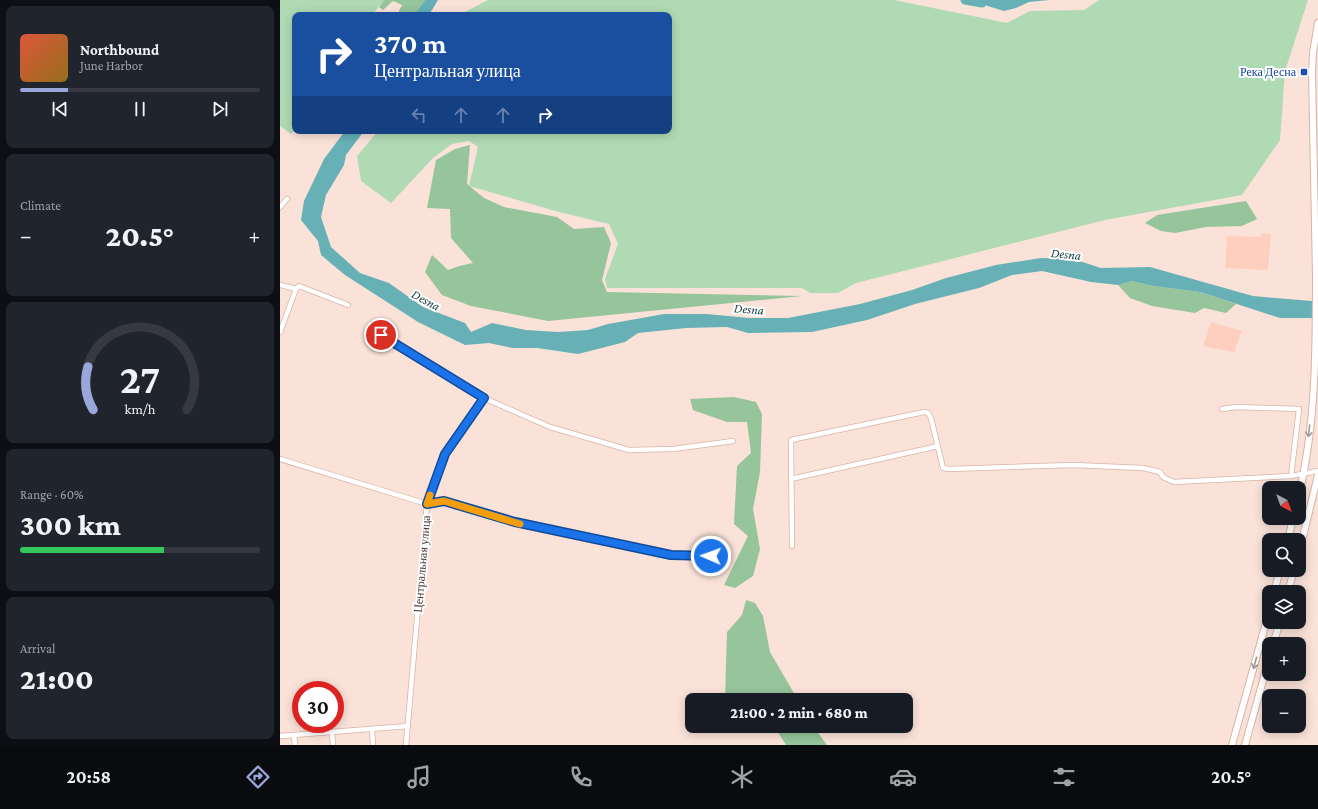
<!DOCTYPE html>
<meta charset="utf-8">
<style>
:root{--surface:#171b24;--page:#20242c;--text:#f1f3f6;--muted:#9ea1a6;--line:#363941;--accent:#98a6da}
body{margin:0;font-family:"Crimson Pro",serif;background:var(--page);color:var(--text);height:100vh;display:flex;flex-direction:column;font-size:15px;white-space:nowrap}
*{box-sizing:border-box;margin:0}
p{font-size:13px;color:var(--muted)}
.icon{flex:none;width:22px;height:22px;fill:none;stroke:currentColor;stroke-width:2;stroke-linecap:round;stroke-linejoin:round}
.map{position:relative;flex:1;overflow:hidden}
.side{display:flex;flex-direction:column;gap:6px;padding:6px;background:#0d0f14;width:280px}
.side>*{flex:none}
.banner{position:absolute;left:12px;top:12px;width:380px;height:122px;border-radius:8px;box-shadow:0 2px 10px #0003;background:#1a4fa0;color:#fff;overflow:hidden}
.needle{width:26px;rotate:139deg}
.buttons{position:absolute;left:982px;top:481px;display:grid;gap:8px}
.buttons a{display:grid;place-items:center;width:44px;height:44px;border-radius:8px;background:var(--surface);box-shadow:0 2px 10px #0003;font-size:20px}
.speed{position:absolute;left:12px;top:681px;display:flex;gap:8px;font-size:20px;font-weight:700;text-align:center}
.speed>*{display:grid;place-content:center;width:52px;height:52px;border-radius:50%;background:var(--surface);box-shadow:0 2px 10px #0003;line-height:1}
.speed .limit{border:6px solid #d22;background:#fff;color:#111}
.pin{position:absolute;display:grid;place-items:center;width:34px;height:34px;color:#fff;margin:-17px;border:2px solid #fff;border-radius:50%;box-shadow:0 1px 4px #0007}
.me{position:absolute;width:44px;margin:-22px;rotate:272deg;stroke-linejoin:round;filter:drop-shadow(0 0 3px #0008)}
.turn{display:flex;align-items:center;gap:14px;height:84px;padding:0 16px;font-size:18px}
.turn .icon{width:52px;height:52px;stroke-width:2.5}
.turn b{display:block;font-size:28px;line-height:34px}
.lanes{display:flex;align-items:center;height:38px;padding:0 16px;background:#0003;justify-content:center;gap:20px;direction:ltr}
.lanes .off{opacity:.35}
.big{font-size:30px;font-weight:800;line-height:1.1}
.side .widget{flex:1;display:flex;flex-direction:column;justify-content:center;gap:6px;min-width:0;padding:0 14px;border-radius:8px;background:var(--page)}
.side .dial{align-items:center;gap:0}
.dial svg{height:104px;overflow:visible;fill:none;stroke:var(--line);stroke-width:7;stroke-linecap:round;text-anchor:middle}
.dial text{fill:var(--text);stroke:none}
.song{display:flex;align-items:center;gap:12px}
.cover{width:48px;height:48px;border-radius:6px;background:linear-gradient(135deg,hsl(10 70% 55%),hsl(40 70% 35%))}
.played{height:4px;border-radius:2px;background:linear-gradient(90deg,var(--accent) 20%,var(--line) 20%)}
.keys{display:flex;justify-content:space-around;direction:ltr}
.heat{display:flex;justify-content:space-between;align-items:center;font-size:22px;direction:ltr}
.charge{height:6px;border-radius:3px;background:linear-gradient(90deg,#34c759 60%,var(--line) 0)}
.trip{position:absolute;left:405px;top:693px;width:228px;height:40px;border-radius:8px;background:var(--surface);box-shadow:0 2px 10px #0003;font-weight:800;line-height:40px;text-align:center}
.dock{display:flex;height:64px;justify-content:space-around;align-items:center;background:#090b0e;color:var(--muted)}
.dock .icon{width:28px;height:28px}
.dock .selected{color:var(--accent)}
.dock b{font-size:18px;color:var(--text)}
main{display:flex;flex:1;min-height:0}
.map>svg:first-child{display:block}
.built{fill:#fecfbe}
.green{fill:#afdab3}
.forest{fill:#96c49b}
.water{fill:#66b0b6}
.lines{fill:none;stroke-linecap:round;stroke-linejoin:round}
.river{stroke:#66b0b6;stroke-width:9}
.minor-casing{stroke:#d9b3a5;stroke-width:6}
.secondary-casing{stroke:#d9b3a5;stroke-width:8}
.minor{stroke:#fff;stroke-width:4.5}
.secondary{stroke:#fff;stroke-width:6}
.oneway{stroke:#a19a96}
.route-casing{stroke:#114b97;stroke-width:10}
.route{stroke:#1a73e8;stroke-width:7}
.slow{stroke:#f59e0b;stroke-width:7}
.transit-dot{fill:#1a4fb4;stroke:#fff;stroke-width:1.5}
.labels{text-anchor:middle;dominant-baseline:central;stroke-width:4;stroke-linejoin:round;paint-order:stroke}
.transit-label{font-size:12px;fill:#164399;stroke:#fff;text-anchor:end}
.street-label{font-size:12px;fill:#43342e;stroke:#fff}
.water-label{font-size:13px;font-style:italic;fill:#1f4346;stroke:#fff}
</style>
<main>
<section class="side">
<div class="widget">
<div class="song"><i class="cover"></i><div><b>Northbound</b><p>June Harbor</p></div></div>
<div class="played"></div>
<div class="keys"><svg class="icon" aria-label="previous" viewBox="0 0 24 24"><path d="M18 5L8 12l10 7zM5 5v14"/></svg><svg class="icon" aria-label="pause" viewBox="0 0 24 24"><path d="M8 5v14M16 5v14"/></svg><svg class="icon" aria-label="next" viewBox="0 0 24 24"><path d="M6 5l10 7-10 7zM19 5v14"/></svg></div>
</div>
<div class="widget"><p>Climate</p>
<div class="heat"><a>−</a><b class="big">20.5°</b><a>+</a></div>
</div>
<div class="widget dial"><svg viewBox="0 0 100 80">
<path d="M14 69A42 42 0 1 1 86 69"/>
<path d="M14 69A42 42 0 0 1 10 36" stroke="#98a6da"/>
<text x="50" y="56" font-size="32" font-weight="700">27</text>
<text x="50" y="72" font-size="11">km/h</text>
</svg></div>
<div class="widget"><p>Range · 60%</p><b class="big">300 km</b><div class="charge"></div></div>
<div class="widget"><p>Arrival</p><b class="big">21:00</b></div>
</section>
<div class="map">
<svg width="1038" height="745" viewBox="0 0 1038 745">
<rect width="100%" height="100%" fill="#fae2d9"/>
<!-- built -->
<g class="built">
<path d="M982 233 991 234 988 270 945 268 947 236 981 237Z"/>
<path d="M931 322 962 331 954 352 923 346Z"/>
</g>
<!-- green -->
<g class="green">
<path d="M0 0H104L92 15H15V130L11 134 0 126Z"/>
<path d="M208 0H614L727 23 750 11 804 10 819 0H1028L1005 71 1000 140 962 195 825 220 576 283 558 293H530L522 288H327L325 279 338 244 329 224 279 212 189 186 198 147 189 141 172 144 153 158 111 203 81 181 77 156 98 131H389V15H179Z"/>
</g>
<!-- forest -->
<g class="forest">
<path d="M104 0H145L134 15H117L122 5 113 1 103 10 99 7Z"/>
<path d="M190 145 187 184 204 198 224 207 277 217 294 229 324 227 331 243 322 280 327 292 522 296 268 321 191 306 162 295 145 272 152 255 168 270 179 266 193 263 171 238 170 209 147 208 156 160 175 149Z"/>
<path d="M966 201 977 219 962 226 926 227 895 233 881 231 865 223 877 215Z"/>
<path d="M852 281 873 286 920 292 956 304 946 313 924 308 915 313 872 306 850 298 838 285Z"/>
<path d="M454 397 476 402 482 414 480 472 473 509 480 549 473 576 455 588 444 585 468 536 454 524 457 466 471 453 467 422H447L413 410 410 399Z"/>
<path d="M466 600 475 603 483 616 490 652 518 700H445L447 632 462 615Z"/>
<path d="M494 726H533L547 745H506Z"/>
</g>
<!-- water -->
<g class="water">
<path d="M145 0H158L149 15H134Z"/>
<path d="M688 0H769L749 2 736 8 724 11Z"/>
<path d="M65 131H84L66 155 64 165 46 195 41 217 51 247 80 273 109 283 143 307 185 323 191 332 212 323 246 330 278 332 308 330 328 324 384 314H427L469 318H508L580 304 632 290 666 278 716 265 761 258 793 259 821 268 870 267 973 296 1031 301 1038 298V318H1000L920 292 873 286 852 281 838 285 811 282 762 271 732 275 699 288 635 304 587 320 532 332 468 333 447 327 406 328 358 333 345 342 298 354 257 348H233L209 343 185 345 138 322 65 275 41 255 38 241 21 220 24 201 44 159Z"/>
</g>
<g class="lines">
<!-- river -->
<path class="river" d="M685 0 702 3"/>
<defs>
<g id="minor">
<path d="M0 207 7 199"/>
<path d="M0 285 16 289 0 332"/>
<path d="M16 289 19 286 68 305"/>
<path d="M101 335 204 398 270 427 349 450 393 449 453 441"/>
<path d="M942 409 957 407 1019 409 1011 476"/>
<path d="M0 459 147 504 164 501 235 522 391 555 431 556"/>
<path d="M511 479 658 446"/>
<path d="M512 546 511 440 644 412 648 413 651 418 663 468 669 469 793 465 863 468 880 472 883 477 894 482 1011 476 1038 471"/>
<path d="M92 729 93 745"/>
<path d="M52 732 53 745"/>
<path d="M14 735 15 745"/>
<path d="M0 736 128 726"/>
<path d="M126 745 147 504 165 454 204 398"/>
</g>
<g id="secondary">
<path d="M1019 494C1036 423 1036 349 1036 276 1035 208 1033 141 1032 73L1033 53 1038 23"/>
<path d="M1008 540 1013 518"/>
<path d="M1019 553 1038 475"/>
<path d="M994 592 1000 570"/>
<path d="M1008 592 1014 570"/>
<path d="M993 644 1000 622"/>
<path d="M952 745 989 612"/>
<path d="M965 745 989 659"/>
</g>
</defs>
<!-- minor casing -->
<use href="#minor" class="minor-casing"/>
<!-- secondary casing -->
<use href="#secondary" class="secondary-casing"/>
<!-- minor -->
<use href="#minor" class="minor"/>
<!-- secondary -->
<use href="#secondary" class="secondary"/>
</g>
<!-- one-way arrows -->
<defs><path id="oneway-shaft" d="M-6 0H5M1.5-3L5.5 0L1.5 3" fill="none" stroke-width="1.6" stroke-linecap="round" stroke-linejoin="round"/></defs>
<g class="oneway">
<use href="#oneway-shaft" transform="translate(1029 431) rotate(97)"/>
<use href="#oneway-shaft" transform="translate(975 663) rotate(105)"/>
</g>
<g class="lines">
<defs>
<path id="route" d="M101 335 204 398 165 454 147 504 164 501 235 522 391 555 431 556"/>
</defs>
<!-- route casing -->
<use href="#route" class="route-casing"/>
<!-- route -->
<use href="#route" class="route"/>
<!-- slow -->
<path class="slow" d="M150 495 147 504 164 501 240 524"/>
</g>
<!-- markers -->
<rect class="transit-dot" x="1020" y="68" width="8" height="8" rx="2"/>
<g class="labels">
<!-- transit labels -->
<g class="transit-label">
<text x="1016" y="72">Река Десна</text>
</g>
<!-- street labels -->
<g class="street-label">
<text transform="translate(142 564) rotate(-85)">Центральная улица</text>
</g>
<!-- water labels -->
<g class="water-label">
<text transform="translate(786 254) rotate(6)">Desna</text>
<text transform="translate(146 300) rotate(28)">Desna</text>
<text transform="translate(469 309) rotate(5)">Desna</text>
</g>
</g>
</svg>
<div class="buttons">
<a><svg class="needle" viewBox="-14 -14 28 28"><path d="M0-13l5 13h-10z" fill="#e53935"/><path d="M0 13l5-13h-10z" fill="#9ea1a6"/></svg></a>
<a><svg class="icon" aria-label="search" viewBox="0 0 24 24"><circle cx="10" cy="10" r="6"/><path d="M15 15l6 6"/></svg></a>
<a><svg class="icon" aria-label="layers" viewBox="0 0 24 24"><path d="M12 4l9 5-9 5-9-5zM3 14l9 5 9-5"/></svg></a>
<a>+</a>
<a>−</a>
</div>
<div class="speed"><div class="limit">30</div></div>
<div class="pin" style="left:101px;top:335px;background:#d93025"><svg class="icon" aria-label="arrive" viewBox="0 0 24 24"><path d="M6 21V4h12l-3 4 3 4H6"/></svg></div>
<svg class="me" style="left:431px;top:556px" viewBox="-20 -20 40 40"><circle r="17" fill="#1a73e8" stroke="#fff" stroke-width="3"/><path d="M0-11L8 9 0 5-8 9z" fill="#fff"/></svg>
<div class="trip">21:00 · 2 min · 680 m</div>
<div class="banner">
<div class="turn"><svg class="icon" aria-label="right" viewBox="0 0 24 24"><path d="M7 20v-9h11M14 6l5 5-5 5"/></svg><div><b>370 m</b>Центральная улица</div></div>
<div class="lanes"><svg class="icon off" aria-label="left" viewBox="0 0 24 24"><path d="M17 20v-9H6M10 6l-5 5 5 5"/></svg><svg class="icon off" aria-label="ahead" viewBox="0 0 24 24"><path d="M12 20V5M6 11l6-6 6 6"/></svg><svg class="icon off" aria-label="ahead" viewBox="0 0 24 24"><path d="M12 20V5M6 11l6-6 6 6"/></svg><svg class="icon" aria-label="right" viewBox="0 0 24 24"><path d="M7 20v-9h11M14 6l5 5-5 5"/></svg></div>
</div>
</div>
</main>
<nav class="dock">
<b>20:58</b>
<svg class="icon selected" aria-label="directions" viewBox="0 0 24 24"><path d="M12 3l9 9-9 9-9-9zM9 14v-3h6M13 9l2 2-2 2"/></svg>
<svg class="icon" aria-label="music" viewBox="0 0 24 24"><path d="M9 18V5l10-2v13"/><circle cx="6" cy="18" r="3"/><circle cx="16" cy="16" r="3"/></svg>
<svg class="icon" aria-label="phone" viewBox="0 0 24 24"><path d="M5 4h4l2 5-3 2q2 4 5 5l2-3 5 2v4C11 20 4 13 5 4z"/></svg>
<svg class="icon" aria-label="climate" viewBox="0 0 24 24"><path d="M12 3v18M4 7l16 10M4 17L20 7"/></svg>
<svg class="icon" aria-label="car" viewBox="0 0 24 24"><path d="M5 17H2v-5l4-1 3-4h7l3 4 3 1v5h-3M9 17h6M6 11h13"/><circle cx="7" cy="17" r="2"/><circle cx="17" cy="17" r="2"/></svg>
<svg class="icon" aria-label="filters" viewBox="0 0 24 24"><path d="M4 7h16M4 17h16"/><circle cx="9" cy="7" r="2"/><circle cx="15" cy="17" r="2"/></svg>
<b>20.5°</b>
</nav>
